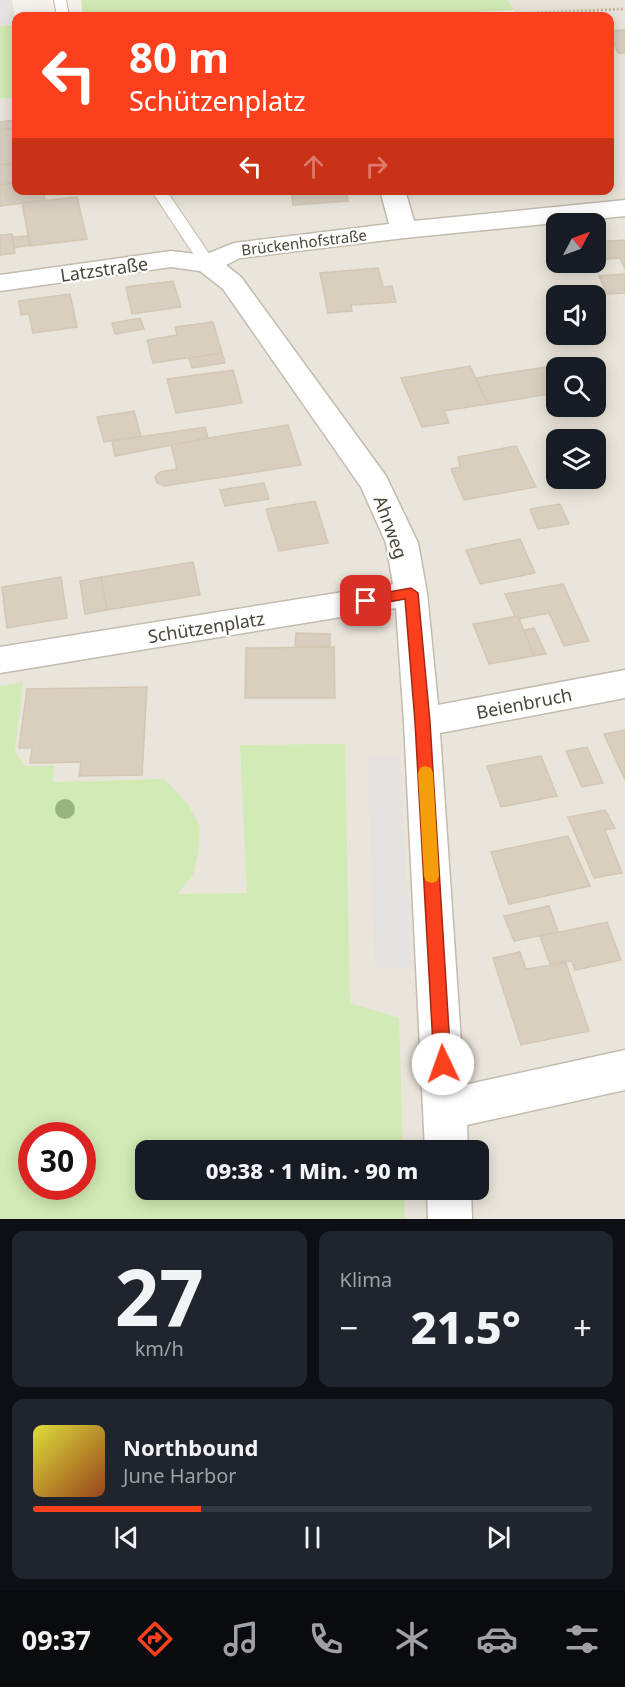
<!DOCTYPE html>
<html lang="de">
<meta charset="utf-8">
<style>
:root{--surface:#171b24;--page:#20242c;--text:#f1f3f6;--muted:#9ea1a6;--line:#363941;--accent:#fc3f1d}
body{margin:0;font-family:"Noto Sans",sans-serif;background:var(--page);color:var(--text);height:100vh;display:flex;flex-direction:column;font-size:22px;white-space:nowrap}
*{box-sizing:border-box;margin:0}
p{font-size:20px;color:var(--muted)}
.icon{flex:none;width:33px;height:33px;fill:none;stroke:currentColor;stroke-width:2;stroke-linecap:round;stroke-linejoin:round}
.map{position:relative;height:1219px;overflow:hidden}
.drawer{display:flex;flex-direction:column;gap:12px;padding:12px;background:#0d0f14;flex:1}
.drawer>*{flex:none}
.banner{position:absolute;left:12px;top:12px;width:602px;height:183px;border-radius:12px;box-shadow:0 3px 15px #0003;background:#fc3f1d;color:#fff;overflow:hidden}
.needle{width:39px;rotate:49deg}
.controls{position:absolute;left:546px;top:213px;display:grid;gap:12px}
.controls a{display:grid;place-items:center;width:60px;height:60px;border-radius:12px;background:var(--surface);box-shadow:0 3px 15px #0003;font-size:30px}
.speed{position:absolute;left:18px;top:1122px;display:flex;gap:12px;font-size:30px;font-weight:700;text-align:center}
.speed>*{display:grid;place-content:center;width:78px;height:78px;border-radius:50%;background:var(--surface);box-shadow:0 3px 15px #0003;line-height:1}
.speed .limit{border:9px solid #d22;background:#fff;color:#111}
.pin{position:absolute;display:grid;place-items:center;width:51px;height:51px;color:#fff;margin:-26px;border-radius:12px;box-shadow:0 3px 9px #0006}
.me{position:absolute;width:66px;margin:-33px;rotate:357deg;stroke-linejoin:round;filter:drop-shadow(0 0 4px #0008)}
.turn{display:flex;align-items:center;gap:21px;height:126px;padding:0 18px;font-size:27px}
.turn .icon{width:78px;height:78px;stroke-width:2.5}
.turn b{display:block;font-size:42px;line-height:51px}
.lanes{display:flex;align-items:center;height:57px;padding:0 18px;background:#0003;justify-content:center;gap:30px;direction:ltr}
.lanes .off{opacity:.35}
.big{font-size:45px;font-weight:800;line-height:1.1}
.drawer .widget{flex:1;display:flex;flex-direction:column;justify-content:center;gap:9px;min-width:0;padding:0 21px;border-radius:12px;background:var(--page)}
.drawer .dial{align-items:center;gap:0}
.dial b{font-size:78px;line-height:1}
.song{display:flex;align-items:center;gap:18px}
.cover{width:72px;height:72px;border-radius:9px;background:linear-gradient(135deg,hsl(60 70% 55%),hsl(20 70% 35%))}
.played{height:6px;border-radius:3px;background:linear-gradient(90deg,var(--accent) 30%,var(--line) 30%)}
.keys{display:flex;justify-content:space-around;direction:ltr}
.heat{display:flex;justify-content:space-between;align-items:center;font-size:33px;direction:ltr}
.drawer .tiles{flex:1;display:grid;gap:12px;grid-template-columns:1fr 1fr}
.widget:last-child{grid-column:span 2}
.trip{position:absolute;left:135px;top:1140px;width:354px;height:60px;border-radius:12px;background:var(--surface);box-shadow:0 3px 15px #0003;font-weight:800;line-height:60px;text-align:center}
.tabs{display:flex;height:96px;justify-content:space-around;align-items:center;background:#090b0e;color:var(--muted)}
.tabs .icon{width:42px;height:42px}
.tabs .selected{color:var(--accent)}
.tabs b{font-size:27px;color:var(--text)}
.map>svg:first-child{display:block}
.residential{fill:#eae5da;fill-rule:evenodd}
.green{fill:#d2eab5;fill-rule:evenodd}
.parking{fill:#e5e3e0}
.building{fill:#d8cfc1;stroke:#d3c7b4;stroke-width:1.5}
.lines{fill:none;stroke-linecap:round;stroke-linejoin:round}
.lane-casing{stroke:#c2bbae;stroke-width:2}
.street-casing{stroke:#c2bbae;stroke-width:3}
.path{stroke:#c4b79f;stroke-width:3;stroke-dasharray:2 2;stroke-linecap:butt}
.lane{fill:#fff;fill-rule:evenodd}
.street{fill:#fff;fill-rule:evenodd}
.tree{fill:#97b381}
.route{fill:#fc3f1d;stroke:#a42913;stroke-width:1.5}
.slow{fill:#f59e0b}
.labels{text-anchor:middle;dominant-baseline:central;stroke-width:4.5;stroke-linejoin:round;paint-order:stroke}
.far-street-label{font-size:15px;fill:#4b4439;stroke:#fff}
.street-label{font-size:18px;fill:#4b4439;stroke:#fff}
</style>
<div class="map">
<svg width="625" height="1219" viewBox="0 0 625 1219">
<rect width="100%" height="100%" fill="#f6f3ec"/>
<!-- residential -->
<path class="residential" d="M508 0H625V1219H0V99L16 97V190H609V16H517ZM556 224H596V262H556ZM556 296H596V334H556ZM556 368H596V406H556ZM556 440H596V478H556ZM32 1136H82V1186H32ZM146 1150H478V1190H146Z"/>
<!-- green -->
<g class="green">
<path d="M81 0H508L514 10 397 16H83Z"/>
<path d="M16 24V97L0 99V26Z"/>
<path d="M23 682 15 751 25 766H54L53 782 164 779 188 804 200 827 198 855 193 875 177 894 247 893 240 745 345 744 350 1003 399 1018 403 1150H146V1190H404L405 1219H0V686ZM32 1136H82V1186H32Z"/>
</g>
<!-- parking -->
<g class="parking">
<path d="M0 0H12L16 24 0 26Z"/>
<path d="M367 757H400L412 968H375Z"/>
</g>
<!-- building -->
<g class="building">
<path d="M625 30V53H618L609 31Z"/>
<path d="M16 120V128L0 130V122Z"/>
<path d="M16 128V163L0 165V130Z"/>
<path d="M16 163V183L0 185V165Z"/>
<path d="M16 183V190H43L45 200 0 206V185Z"/>
<path d="M291 190H346L348 201 293 205Z"/>
<path d="M77 197 87 239 30 246 22 203Z"/>
<path d="M12 234 15 253 0 255V235Z"/>
<path d="M28 236 30 245 14 248 13 237Z"/>
<path d="M625 240V269L620 258 596 260V242Z"/>
<path d="M378 268 383 287 392 286 396 302 351 305 352 311 328 313 320 273Z"/>
<path d="M625 274V293L607 294 599 276Z"/>
<path d="M173 281 181 307 132 314 126 287Z"/>
<path d="M70 294 77 327 33 333 29 314 21 315 19 301Z"/>
<path d="M140 318 144 329 115 334 112 323Z"/>
<path d="M213 322 222 353 153 363 147 340 177 335 175 327Z"/>
<path d="M222 353 225 363 192 368 189 358Z"/>
<path d="M470 366 488 404 444 411 449 423 422 427 401 378Z"/>
<path d="M545 367 556 393 488 404 476 378Z"/>
<path d="M233 370 242 403 176 413 167 379Z"/>
<path d="M134 411 141 436 104 442 97 417Z"/>
<path d="M288 425 301 465 164 486 157 483 155 477 160 472 177 469 171 444Z"/>
<path d="M205 427 208 438 115 456 112 441Z"/>
<path d="M516 446 536 487 464 500 451 469 460 467 458 457Z"/>
<path d="M264 483 269 499 225 506 220 490Z"/>
<path d="M315 501 328 543 279 551 266 509Z"/>
<path d="M560 504 569 524 538 529 530 509Z"/>
<path d="M520 539 535 573 480 584 466 550Z"/>
<path d="M193 562 200 595 107 610 101 577Z"/>
<path d="M61 577 67 618 7 628 2 587Z"/>
<path d="M101 577 107 610 85 614 80 581Z"/>
<path d="M563 584 589 641 564 646 549 613 519 619 518 616H515L505 594Z"/>
<path d="M518 616 534 656 489 664 473 624Z"/>
<path d="M534 628 546 654 534 656 524 630Z"/>
<path d="M296 633 330 634V646H295Z"/>
<path d="M334 647 335 698H245L246 648Z"/>
<path d="M147 687 142 775 79 776 81 762 30 763 32 748H19L27 689Z"/>
<path d="M625 730V780L604 734Z"/>
<path d="M587 747 603 783 582 787 566 751Z"/>
<path d="M541 756 557 796 501 807 487 766Z"/>
<path d="M605 810 615 828 605 830 622 873 594 878 568 817Z"/>
<path d="M568 836 590 886 509 904 491 852Z"/>
<path d="M549 906 558 932 514 941 504 916Z"/>
<path d="M607 922 621 960 575 970 572 961 550 964 540 936Z"/>
<path d="M520 952 526 969 566 963 589 1031 521 1045 493 958Z"/>
</g>
<g class="lines">
<defs>
<g id="lane">
<path d="M54 0H66L69 16H57Z"/>
<path d="M151 190H166L216 264 214 267H202Z"/>
</g>
<g id="street">
<path d="M380 190H405L414 221 625 200V216L404 238 240 258 226 265 241 277 386 476 418 543 427 593 438 705 625 670V698L440 733 464 1085 625 1050V1090L467 1125 468 1150H425L404 722 396 608 0 673V647L393 584 386 543 361 487 223 289 200 271 171 267 0 291V275L171 251 204 255 234 243 389 224Z"/>
<path d="M427 1190H471L472 1219H428Z"/>
</g>
</defs>
<!-- lane casing -->
<use href="#lane" class="lane-casing"/>
<!-- street casing -->
<use href="#street" class="street-casing"/>
<!-- path -->
<path class="path" d="M473 16 625 9"/>
<!-- lane -->
<use href="#lane" class="lane"/>
<!-- street -->
<use href="#street" class="street"/>
</g>
<!-- trees -->
<circle class="tree" cx="65" cy="809" r="10"/>
<!-- route -->
<path class="route" d="M411 588 418 593 430 722 451 1064 449 1069 443 1072 437 1069 434 1064 415 722 405 599 366 606 359 601 366 596Z"/>
<!-- slow -->
<path class="slow" d="M425 766 431 768 433 773 439 876 437 881 432 883 426 881 424 876 418 773 420 768Z"/>
<g class="labels">
<!-- far-street labels -->
<g class="far-street-label">
<text transform="translate(304 242) rotate(-7)">Brückenhofstraße</text>
</g>
<!-- street labels -->
<g class="street-label">
<text transform="translate(104 269) rotate(-8)">Latzstraße</text>
<text transform="translate(391 527) rotate(70)">Ahrweg</text>
<text transform="translate(206 627) rotate(-9)">Schützenplatz</text>
<text transform="translate(524 703) rotate(-11)">Beienbruch</text>
</g>
</g>
</svg>
<div class="controls">
<a><svg class="needle" viewBox="-14 -14 28 28"><path d="M0-13l5 13h-10z" fill="#e53935"/><path d="M0 13l5-13h-10z" fill="#9ea1a6"/></svg></a>
<a><svg class="icon" aria-label="sound" viewBox="0 0 24 24"><path d="M4 9h4l5-4v14l-5-4H4zM17 9q2 3 0 6"/></svg></a>
<a><svg class="icon" aria-label="search" viewBox="0 0 24 24"><circle cx="10" cy="10" r="6"/><path d="M15 15l6 6"/></svg></a>
<a><svg class="icon" aria-label="layers" viewBox="0 0 24 24"><path d="M12 4l9 5-9 5-9-5zM3 14l9 5 9-5"/></svg></a>
</div>
<div class="speed"><div class="limit">30</div></div>
<div class="pin" style="left:366px;top:601px;background:#d93025"><svg class="icon" aria-label="arrive" viewBox="0 0 24 24"><path d="M6 21V4h12l-3 4 3 4H6"/></svg></div>
<svg class="me" style="left:443px;top:1064px" viewBox="-20 -20 40 40"><circle r="19" fill="#fff"/><path d="M0-13L10 11 0 6-10 11z" fill="#fc3f1d"/></svg>
<div class="trip">09:38 · 1 Min. · 90 m</div>
<div class="banner">
<div class="turn"><svg class="icon" aria-label="left" viewBox="0 0 24 24"><path d="M17 20v-9H6M10 6l-5 5 5 5"/></svg><div><b>80 m</b>Schützenplatz</div></div>
<div class="lanes"><svg class="icon" aria-label="left" viewBox="0 0 24 24"><path d="M17 20v-9H6M10 6l-5 5 5 5"/></svg><svg class="icon off" aria-label="ahead" viewBox="0 0 24 24"><path d="M12 20V5M6 11l6-6 6 6"/></svg><svg class="icon off" aria-label="right" viewBox="0 0 24 24"><path d="M7 20v-9h11M14 6l5 5-5 5"/></svg></div>
</div>
</div>
<section class="drawer">
<div class="tiles">
<div class="widget dial"><b>27</b><p>km/h</p></div>
<div class="widget"><p>Klima</p>
<div class="heat"><a>−</a><b class="big">21.5°</b><a>+</a></div>
</div>
<div class="widget">
<div class="song"><i class="cover"></i><div><b>Northbound</b><p>June Harbor</p></div></div>
<div class="played"></div>
<div class="keys"><svg class="icon" aria-label="previous" viewBox="0 0 24 24"><path d="M18 5L8 12l10 7zM5 5v14"/></svg><svg class="icon" aria-label="pause" viewBox="0 0 24 24"><path d="M8 5v14M16 5v14"/></svg><svg class="icon" aria-label="next" viewBox="0 0 24 24"><path d="M6 5l10 7-10 7zM19 5v14"/></svg></div>
</div>
</div>
</section>
<nav class="tabs">
<b>09:37</b>
<svg class="icon selected" aria-label="directions" viewBox="0 0 24 24"><path d="M12 3l9 9-9 9-9-9zM9 14v-3h6M13 9l2 2-2 2"/></svg>
<svg class="icon" aria-label="music" viewBox="0 0 24 24"><path d="M9 18V5l10-2v13"/><circle cx="6" cy="18" r="3"/><circle cx="16" cy="16" r="3"/></svg>
<svg class="icon" aria-label="phone" viewBox="0 0 24 24"><path d="M5 4h4l2 5-3 2q2 4 5 5l2-3 5 2v4C11 20 4 13 5 4z"/></svg>
<svg class="icon" aria-label="climate" viewBox="0 0 24 24"><path d="M12 3v18M4 7l16 10M4 17L20 7"/></svg>
<svg class="icon" aria-label="car" viewBox="0 0 24 24"><path d="M5 17H2v-5l4-1 3-4h7l3 4 3 1v5h-3M9 17h6M6 11h13"/><circle cx="7" cy="17" r="2"/><circle cx="17" cy="17" r="2"/></svg>
<svg class="icon" aria-label="filters" viewBox="0 0 24 24"><path d="M4 7h16M4 17h16"/><circle cx="9" cy="7" r="2"/><circle cx="15" cy="17" r="2"/></svg>
</nav>
